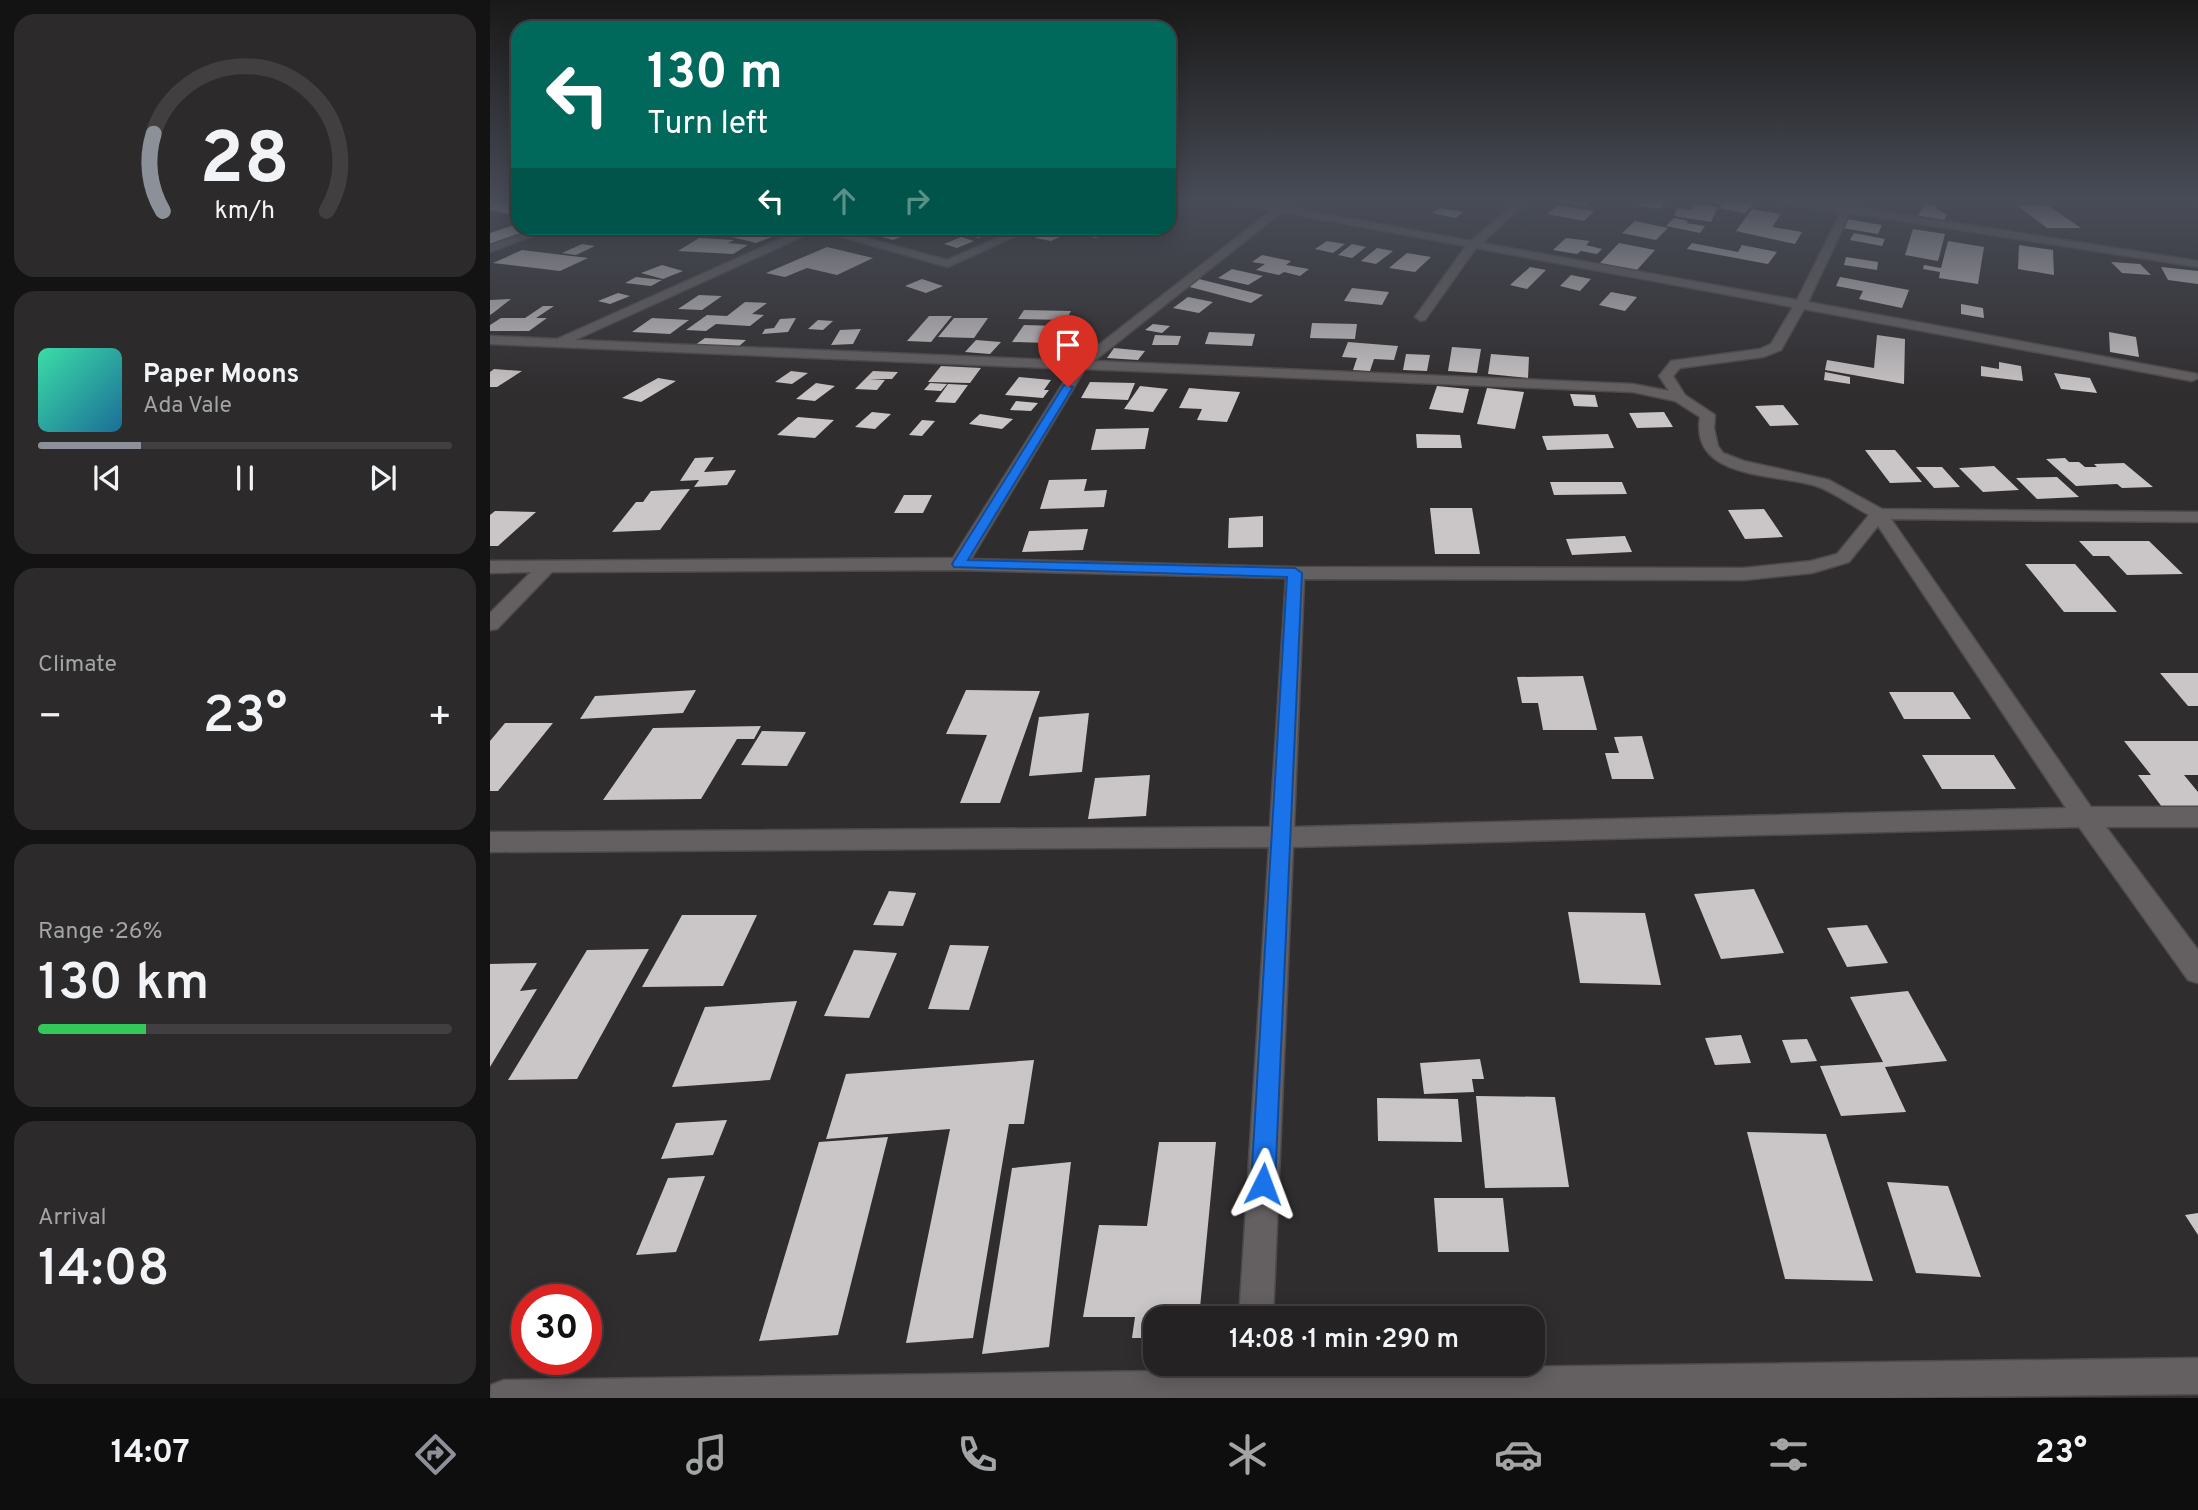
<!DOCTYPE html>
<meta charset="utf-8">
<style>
:root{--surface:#242222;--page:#2c2a2a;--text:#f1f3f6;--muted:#a3a4a5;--line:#413f40;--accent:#8c9099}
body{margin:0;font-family:Overpass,sans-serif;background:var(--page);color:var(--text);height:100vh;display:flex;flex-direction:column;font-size:26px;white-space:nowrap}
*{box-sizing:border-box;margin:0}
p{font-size:23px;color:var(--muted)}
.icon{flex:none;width:38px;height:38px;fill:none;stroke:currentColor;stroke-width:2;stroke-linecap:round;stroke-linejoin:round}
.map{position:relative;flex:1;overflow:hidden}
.panel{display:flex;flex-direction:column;gap:14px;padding:14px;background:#141313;width:490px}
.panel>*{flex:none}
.guide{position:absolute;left:21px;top:21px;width:665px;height:214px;border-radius:21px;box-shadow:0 4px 18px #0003,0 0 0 2px var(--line);background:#00695c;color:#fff;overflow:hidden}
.speed{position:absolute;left:21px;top:1284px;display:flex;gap:14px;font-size:35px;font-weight:700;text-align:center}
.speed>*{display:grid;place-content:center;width:91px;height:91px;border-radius:50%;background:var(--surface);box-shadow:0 4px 18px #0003,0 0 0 2px var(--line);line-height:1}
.speed .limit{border:10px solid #d22;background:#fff;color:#111}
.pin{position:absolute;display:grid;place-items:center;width:60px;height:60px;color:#fff;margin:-72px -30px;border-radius:50% 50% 50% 0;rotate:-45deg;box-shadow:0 0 7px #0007}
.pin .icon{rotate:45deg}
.me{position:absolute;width:77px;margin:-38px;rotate:3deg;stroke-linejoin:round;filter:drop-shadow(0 0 5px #0008)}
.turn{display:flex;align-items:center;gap:24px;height:147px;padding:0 21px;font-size:32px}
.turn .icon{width:91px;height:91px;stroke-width:2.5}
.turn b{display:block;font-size:49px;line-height:60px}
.lanes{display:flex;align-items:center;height:66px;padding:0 21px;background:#0003;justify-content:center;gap:35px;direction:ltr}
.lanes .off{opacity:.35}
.big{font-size:52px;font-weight:600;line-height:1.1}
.panel .card{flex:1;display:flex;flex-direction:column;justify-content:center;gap:10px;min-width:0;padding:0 24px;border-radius:21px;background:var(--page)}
.panel .dial{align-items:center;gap:0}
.dial svg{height:182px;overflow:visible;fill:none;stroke:var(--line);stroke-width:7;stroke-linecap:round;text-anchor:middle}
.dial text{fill:var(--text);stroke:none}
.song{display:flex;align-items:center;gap:21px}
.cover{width:84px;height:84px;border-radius:10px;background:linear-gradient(135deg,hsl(160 70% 55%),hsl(200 70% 35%))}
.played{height:7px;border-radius:4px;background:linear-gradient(90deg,var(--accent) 25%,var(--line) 25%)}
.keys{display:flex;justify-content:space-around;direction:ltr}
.heat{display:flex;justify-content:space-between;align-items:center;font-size:38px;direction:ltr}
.charge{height:10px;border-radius:5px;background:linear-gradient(90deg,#34c759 26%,var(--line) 0)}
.trip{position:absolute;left:653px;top:1306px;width:402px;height:70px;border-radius:21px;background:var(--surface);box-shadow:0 4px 18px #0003,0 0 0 2px var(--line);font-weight:600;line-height:70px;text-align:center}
.dock{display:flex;height:112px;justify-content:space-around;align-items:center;background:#0e0e0e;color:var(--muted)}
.dock .icon{width:49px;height:49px}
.dock .current{color:var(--accent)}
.dock b{font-size:32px;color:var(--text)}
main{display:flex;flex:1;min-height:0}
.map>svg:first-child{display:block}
.building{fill:#cac5c6}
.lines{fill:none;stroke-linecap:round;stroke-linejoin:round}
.minor-casing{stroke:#4d4a4b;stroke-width:3}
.minor{fill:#645f60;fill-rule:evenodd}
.route{fill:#1a73e8;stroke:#114b97;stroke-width:2}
</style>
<main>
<section class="panel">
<div class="card dial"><svg viewBox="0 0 100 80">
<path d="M14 69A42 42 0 1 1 86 69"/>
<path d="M14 69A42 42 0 0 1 10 35" stroke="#8c9099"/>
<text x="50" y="56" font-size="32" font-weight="700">28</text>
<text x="50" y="72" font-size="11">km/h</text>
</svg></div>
<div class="card">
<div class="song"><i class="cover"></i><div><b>Paper Moons</b><p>Ada Vale</p></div></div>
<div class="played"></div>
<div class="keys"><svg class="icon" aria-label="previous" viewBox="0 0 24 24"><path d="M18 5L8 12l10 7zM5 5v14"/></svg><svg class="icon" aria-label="pause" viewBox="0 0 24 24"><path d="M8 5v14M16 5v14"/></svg><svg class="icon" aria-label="next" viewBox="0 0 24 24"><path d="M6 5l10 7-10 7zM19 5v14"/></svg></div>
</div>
<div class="card"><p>Climate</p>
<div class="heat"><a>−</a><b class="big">23°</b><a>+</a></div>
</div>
<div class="card"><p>Range · 26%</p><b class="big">130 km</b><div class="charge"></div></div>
<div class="card"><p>Arrival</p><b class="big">14:08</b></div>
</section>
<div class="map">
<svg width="1708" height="1398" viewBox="0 0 1708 1398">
<rect width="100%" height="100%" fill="#302d2e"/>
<!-- building -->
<g class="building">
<path d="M0 199 28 200V216L0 210Z"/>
<path d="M1073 199H1090L1100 201 1095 206 1069 202Z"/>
<path d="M1152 199H1179L1170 209 1147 205Z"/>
<path d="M1207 199H1252L1266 201 1255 213 1229 208 1233 205Z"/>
<path d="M1204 204 1228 207 1221 222 1184 216 1188 208 1201 210Z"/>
<path d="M1434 204 1446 205 1445 208 1457 215 1454 220 1428 216Z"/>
<path d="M1068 205 1104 211 1094 221 1057 214Z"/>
<path d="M1526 205 1559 206 1591 228H1557Z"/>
<path d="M950 208 973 212 966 218 942 213Z"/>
<path d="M1262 209 1291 214 1282 227 1312 232 1305 244 1246 231Z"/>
<path d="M1184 218 1198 221 1196 223 1215 226 1210 233 1176 226Z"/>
<path d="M1357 219 1392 225 1388 234 1353 228Z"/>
<path d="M1145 221 1178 228 1166 240 1132 233Z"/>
<path d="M28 224V228H47L0 244V233Z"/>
<path d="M177 228H211L193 234 173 229Z"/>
<path d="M254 228H288L299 230 266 243 234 235Z"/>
<path d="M483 228 501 230 506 228 522 229 513 233 505 231 489 238 470 233Z"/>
<path d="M575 228H610L621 230 606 238 570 230Z"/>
<path d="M1423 229 1455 234 1448 261 1415 255Z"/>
<path d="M410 230 421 233 403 240 392 237Z"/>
<path d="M557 232 574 235 561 241 545 238Z"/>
<path d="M1364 233 1395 239 1392 246 1360 240Z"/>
<path d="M471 237 484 241 467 248 454 244Z"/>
<path d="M209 238 244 240 238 243 258 245 243 254 188 251Z"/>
<path d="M1076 238 1100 241 1096 245 1112 249 1107 254 1091 251 1087 254 1063 250Z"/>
<path d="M837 241 855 244 843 253 825 249Z"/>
<path d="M1458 241 1494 247 1488 284 1449 278 1450 272 1433 269 1434 265 1451 268Z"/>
<path d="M1129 243 1165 250 1146 271 1109 264Z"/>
<path d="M1202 243 1248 252 1252 245 1287 252 1278 264 1197 249Z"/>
<path d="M92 244 105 246 86 255 72 253Z"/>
<path d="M862 244 876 247 862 258 848 255Z"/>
<path d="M1529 245 1563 250 1564 275 1528 269Z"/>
<path d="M337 247 383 258 347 275 317 268 295 277 276 273Z"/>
<path d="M887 248 903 251 886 264 871 261Z"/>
<path d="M32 250 98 258 70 271 3 263Z"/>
<path d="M917 253 941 257 925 272 899 268Z"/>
<path d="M772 255 801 261 796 265 819 269 810 276 794 272 789 275 766 270 775 264 762 262Z"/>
<path d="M1356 257 1388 262 1387 270 1354 265Z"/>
<path d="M1621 262 1650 264 1661 275 1632 273Z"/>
<path d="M172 265 193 271 173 279 151 273Z"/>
<path d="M1040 267 1056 270 1037 289 1020 285Z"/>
<path d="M1671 267 1708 271V284L1678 280Z"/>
<path d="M742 269 773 276 758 285 728 278Z"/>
<path d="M1081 275 1101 279 1090 291 1070 286Z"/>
<path d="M146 277 172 280 161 286 135 283Z"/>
<path d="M1350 277 1419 290 1412 308 1369 299 1373 291 1346 286Z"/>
<path d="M432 279 453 286 436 293 415 286Z"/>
<path d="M709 279 773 295 761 303 696 286Z"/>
<path d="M862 288 899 292 892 305 854 301Z"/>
<path d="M1121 292 1147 297 1135 311 1109 305Z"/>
<path d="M128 293 140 296 120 304 108 301Z"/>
<path d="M209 295 232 296 212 310 188 309Z"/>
<path d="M698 297 723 302 709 313 683 308Z"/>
<path d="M21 299 3 313 0 315V300Z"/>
<path d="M255 302 277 303 262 314 274 315 260 326 226 324 216 331 196 330 217 315 237 316Z"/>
<path d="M1471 304 1493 308 1494 318 1471 314Z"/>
<path d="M53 306H64L46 318H57L39 331H0V325L11 318H35Z"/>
<path d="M534 310 581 311 576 320 528 319Z"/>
<path d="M439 316H462L441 342 417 341Z"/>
<path d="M162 318 199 320 180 334 142 332Z"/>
<path d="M306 318 298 332 272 334 275 329 284 328 290 319Z"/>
<path d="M464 318H498L484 338 448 337Z"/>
<path d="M328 320 343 321 333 330 318 329Z"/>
<path d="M822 323 867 324 865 339 820 338Z"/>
<path d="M663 324 680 326 672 333 655 330Z"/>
<path d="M534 325 569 326 558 343 522 342Z"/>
<path d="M371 329 363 344 341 345 350 330Z"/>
<path d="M719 332 765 334 762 346 715 344Z"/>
<path d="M1619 332 1646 337 1649 357 1620 352Z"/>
<path d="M665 335 691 336 688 345H662Z"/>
<path d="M1387 335 1415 339 1414 384 1335 370 1337 360 1384 368Z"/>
<path d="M215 338 256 340 247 348 205 345Z"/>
<path d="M486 340 511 342 500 354 475 352Z"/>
<path d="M858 342 908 346 904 360 884 359 880 371 863 370 867 358 852 357Z"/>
<path d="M962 347 991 349 987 373 958 371Z"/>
<path d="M624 348 655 351 648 360 617 358Z"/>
<path d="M916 354 940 355 937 371 913 370Z"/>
<path d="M1001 354 1039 357 1038 378 998 374Z"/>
<path d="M1509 362 1531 366 1533 381 1491 376V366L1509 369Z"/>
<path d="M451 366 491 368 480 383 438 382Z"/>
<path d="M4 369 32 371 7 387H0V372Z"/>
<path d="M301 371 318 373 302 384 285 382Z"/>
<path d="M383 371 408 372 402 379H379L395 380 387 390 365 389Z"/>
<path d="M1335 372 1360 377V384L1334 380Z"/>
<path d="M1564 373 1600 378 1607 393 1571 389Z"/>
<path d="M529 377 561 380 554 390H559L553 398 515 395Z"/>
<path d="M168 378 186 381 151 402 132 398Z"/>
<path d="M600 382 645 383 638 400 591 398Z"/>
<path d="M326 383 345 386 325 401 306 399Z"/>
<path d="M440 383 457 384 451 391 434 390Z"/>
<path d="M458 384 478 385 465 403 445 402Z"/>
<path d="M650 386 678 389 663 412 634 409Z"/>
<path d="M947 386 979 389 973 413 939 409Z"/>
<path d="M699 388 722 390 750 392 737 422 707 420 712 409 689 408Z"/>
<path d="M997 388 1034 392 1025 429 987 424Z"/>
<path d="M1080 394 1105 395 1108 407 1084 406Z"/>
<path d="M526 401 548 403 541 411 520 410Z"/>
<path d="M1293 405 1309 425 1280 426 1265 406Z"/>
<path d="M382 412 401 414 385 429 365 427Z"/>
<path d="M1174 412 1183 427 1147 428 1139 413Z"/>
<path d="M490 414 523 419 512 429 479 424Z"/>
<path d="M308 417 344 420 325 438 287 435Z"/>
<path d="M432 420 445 421 432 436 419 435Z"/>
<path d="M659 428 655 449 601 450 606 429Z"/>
<path d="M926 434 970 435 972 448H927Z"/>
<path d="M1118 434 1124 448 1057 450 1052 436Z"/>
<path d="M1375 450H1405L1432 482 1400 483Z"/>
<path d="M224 457 214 472 246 470 237 485 204 487 209 480 190 481 205 458Z"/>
<path d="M1575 458 1579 462H1589L1595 467H1607L1604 464 1634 463 1663 487 1632 488 1627 484 1586 486 1556 459Z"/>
<path d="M1504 466 1529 490 1493 492 1469 468Z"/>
<path d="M1426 467H1452L1470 487 1444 488Z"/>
<path d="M1567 477 1589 497 1547 499 1526 478Z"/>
<path d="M597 479 594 491 617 490 614 507 550 509 559 480Z"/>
<path d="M1060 482H1132L1137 494 1064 495Z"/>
<path d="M200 489 170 530 122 532 146 502H153L161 491Z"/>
<path d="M414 495H442L433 513H404Z"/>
<path d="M940 508H982L990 554H945Z"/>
<path d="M1274 509 1293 537 1255 539 1238 510Z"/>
<path d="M5 511 46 512 8 546H0V515Z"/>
<path d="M773 516V547L738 548 739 518Z"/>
<path d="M598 529 593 550 532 552 539 531Z"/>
<path d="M1135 536 1142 552 1082 555 1076 539Z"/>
<path d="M1589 541H1659L1693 574 1637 575 1619 556H1603Z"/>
<path d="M1535 564H1585L1627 612H1574Z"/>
<path d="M1670 673H1708V706H1698Z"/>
<path d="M1093 676 1107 730H1053L1048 703H1032L1027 677Z"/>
<path d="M206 690 193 713 90 719 105 696Z"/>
<path d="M476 690 550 691 510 803H470L497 735 456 734Z"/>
<path d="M1399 692H1463L1481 719H1414Z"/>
<path d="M599 713 592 772 539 776 549 717Z"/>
<path d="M15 723H63L8 791H0V741Z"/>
<path d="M271 726 264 739H247L211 799 113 800 163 728Z"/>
<path d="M272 731 316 732 297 766 251 765Z"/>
<path d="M1152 736 1164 779H1122L1115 753H1129L1124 737Z"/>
<path d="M1634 741H1708V775H1694L1708 792V811H1675L1648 775H1661Z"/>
<path d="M1432 755H1504L1526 789H1452Z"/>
<path d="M660 775 656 816 598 819 605 778Z"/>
<path d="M1264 889 1294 953 1231 959 1204 894Z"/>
<path d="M399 891 426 893 413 926 383 925Z"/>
<path d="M1078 912 1155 913 1171 985 1090 983Z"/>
<path d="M192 915H267L233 986 152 987Z"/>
<path d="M1377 925 1398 963 1357 967 1337 928Z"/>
<path d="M460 945 499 946 479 1010 438 1009Z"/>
<path d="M159 949 87 1079 18 1080 97 950Z"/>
<path d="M364 950 407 953 379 1018 334 1016Z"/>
<path d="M47 963 30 991 47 989 0 1067V964Z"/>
<path d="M1418 991 1457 1061 1395 1067 1416 1112 1351 1116 1330 1066 1393 1062 1360 997Z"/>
<path d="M307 1001 280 1080 182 1087 215 1007Z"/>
<path d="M1251 1035 1261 1063 1225 1065 1215 1038Z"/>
<path d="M1317 1039 1327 1061 1301 1063 1292 1040Z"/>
<path d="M990 1059 994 1079H982L984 1092 934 1094 930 1063Z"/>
<path d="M544 1060 534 1124H519L483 1338 416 1343 460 1129 336 1139 356 1074Z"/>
<path d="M986 1096 1065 1097 1079 1187 995 1188Z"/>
<path d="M887 1098 968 1099 972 1142 888 1141Z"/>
<path d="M237 1120 223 1155 171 1159 186 1123Z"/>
<path d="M1257 1132 1336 1134 1383 1281 1295 1279Z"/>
<path d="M398 1137 348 1335 269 1341 329 1142Z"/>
<path d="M669 1142H726L709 1318H665V1338H642L645 1317H593L609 1225 657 1226Z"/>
<path d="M581 1162 559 1347 492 1354 522 1168Z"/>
<path d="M215 1176 186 1252 146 1255 178 1178Z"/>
<path d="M1397 1182 1458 1186 1491 1277 1426 1273Z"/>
<path d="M944 1198H1013L1019 1252H948Z"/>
<path d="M1708 1213V1235L1695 1215Z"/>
</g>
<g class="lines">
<defs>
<g id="minor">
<path d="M733 199H752L981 241 1030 199H1040L992 243 1307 300 1351 212 1290 202 1285 199H1307L1357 206 1708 261V267L1360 213 1318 302 1702 373 1707 374 1708 378 1702 381 1314 309 1291 350 1273 357 1190 368 1183 376 1195 395 1225 415 1224 428 1228 446 1233 453 1254 461 1339 480 1392 509 1708 512V522L1401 519 1601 807H1708V827H1616L1708 950V983L1698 980 1589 827 803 847 783 1318H749L779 847 0 852V832L780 827 796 578 469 570 62 572 7 629 0 630V613L41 572 0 573V561L463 558 582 369 0 344V336L67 339 315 228H340L457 260 530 228H543L458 267 327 230 85 340 588 361 782 210ZM792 212 976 246 925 317 931 321 935 320 986 248 1303 307 1281 344 1270 349 1181 361 1169 376 1179 391 1143 384 604 361ZM595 369 1143 392 1185 401 1210 417C1200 480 1284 473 1326 486 1344 492 1362 506 1379 515L1347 554 1321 561 1254 568 805 567 481 559ZM1388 526 1576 808 804 827 814 579 1254 580 1322 573 1359 562Z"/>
<path d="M50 228H64L0 252V245Z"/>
<path d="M1708 1358V1394L1393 1398H0L1 1385 14 1380 746 1370V1363H782L781 1370Z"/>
</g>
</defs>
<!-- minor casing -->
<use href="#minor" class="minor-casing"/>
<!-- minor -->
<use href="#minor" class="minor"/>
</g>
<!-- sky -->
<linearGradient id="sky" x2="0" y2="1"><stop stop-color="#1a1919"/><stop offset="0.51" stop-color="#484c57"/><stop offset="1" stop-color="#484c57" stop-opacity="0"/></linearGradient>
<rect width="1708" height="394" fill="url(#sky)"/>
<!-- route -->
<path class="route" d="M574 385 583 387 478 560 805 568 812 573 785 1184 782 1193 773 1196 765 1193 761 1184 797 577 464 567 462 564Z"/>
</svg>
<div class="speed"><div class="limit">30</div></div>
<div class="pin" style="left:578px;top:387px;background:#d93025"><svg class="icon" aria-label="arrive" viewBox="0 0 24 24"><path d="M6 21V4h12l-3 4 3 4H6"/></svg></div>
<svg class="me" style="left:773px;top:1184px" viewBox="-20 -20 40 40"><path d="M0-17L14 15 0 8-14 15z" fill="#1a73e8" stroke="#fff" stroke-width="4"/></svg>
<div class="trip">14:08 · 1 min · 290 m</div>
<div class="guide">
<div class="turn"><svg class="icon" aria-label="left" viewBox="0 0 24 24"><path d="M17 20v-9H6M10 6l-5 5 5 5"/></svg><div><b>130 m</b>Turn left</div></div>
<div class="lanes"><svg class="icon" aria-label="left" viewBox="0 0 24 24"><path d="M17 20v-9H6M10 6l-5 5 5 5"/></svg><svg class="icon off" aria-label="ahead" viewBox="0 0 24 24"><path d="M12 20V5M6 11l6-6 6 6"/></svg><svg class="icon off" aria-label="right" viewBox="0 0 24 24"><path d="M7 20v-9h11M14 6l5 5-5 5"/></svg></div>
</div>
</div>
</main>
<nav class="dock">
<b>14:07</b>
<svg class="icon current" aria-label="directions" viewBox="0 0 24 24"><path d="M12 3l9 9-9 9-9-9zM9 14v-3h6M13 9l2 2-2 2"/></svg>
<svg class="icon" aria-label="music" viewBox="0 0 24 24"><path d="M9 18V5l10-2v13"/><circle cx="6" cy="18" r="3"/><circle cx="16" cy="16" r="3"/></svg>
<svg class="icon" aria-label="phone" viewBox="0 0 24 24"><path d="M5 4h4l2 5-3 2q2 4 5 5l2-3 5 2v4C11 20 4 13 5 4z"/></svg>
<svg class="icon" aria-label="climate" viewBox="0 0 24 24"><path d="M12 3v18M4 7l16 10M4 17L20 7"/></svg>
<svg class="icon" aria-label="car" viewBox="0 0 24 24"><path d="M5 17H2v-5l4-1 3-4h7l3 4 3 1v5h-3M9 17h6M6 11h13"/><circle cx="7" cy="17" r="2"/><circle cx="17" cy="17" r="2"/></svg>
<svg class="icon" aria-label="filters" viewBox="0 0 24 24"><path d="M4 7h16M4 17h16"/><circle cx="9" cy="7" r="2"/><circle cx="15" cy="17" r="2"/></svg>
<b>23°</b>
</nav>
